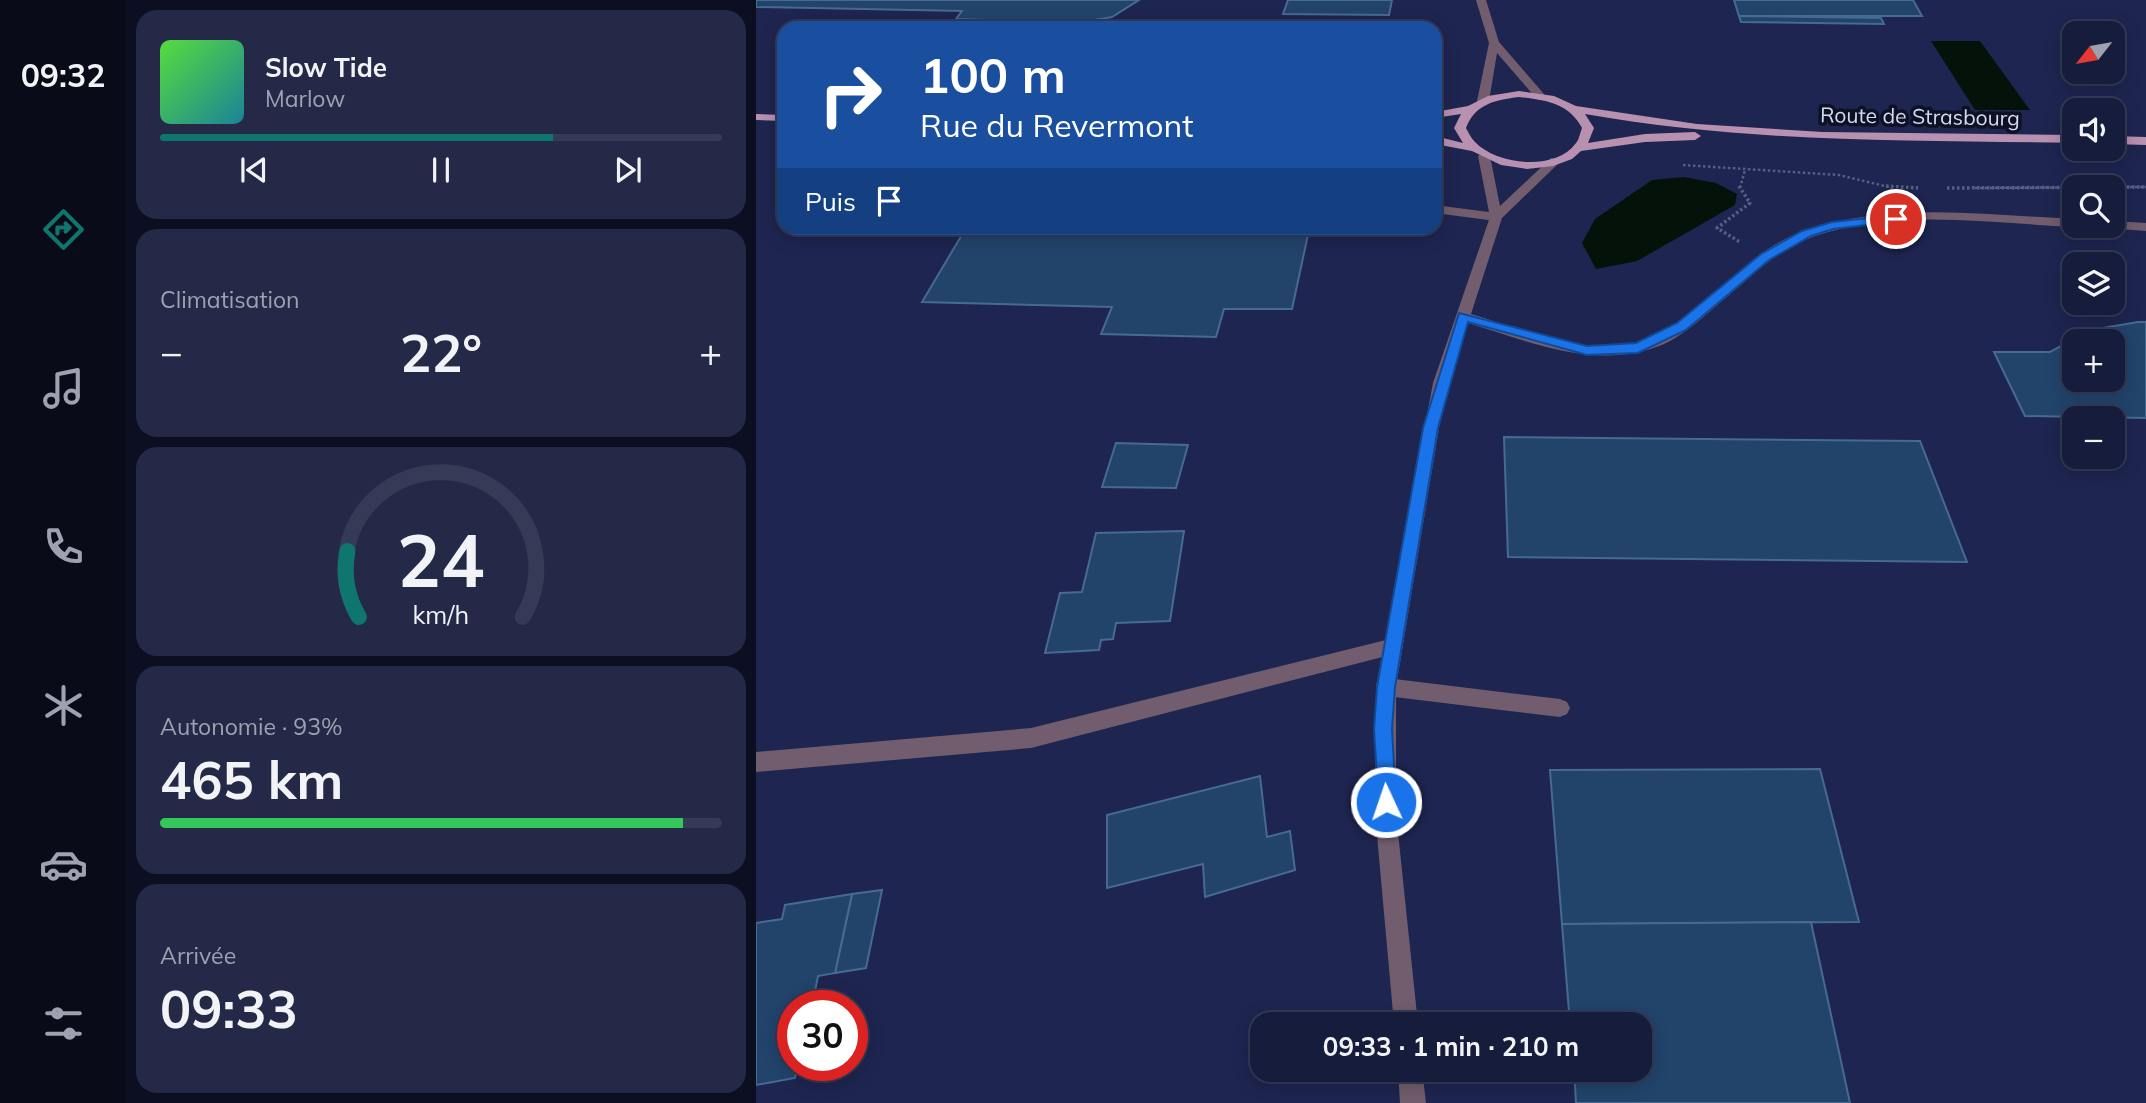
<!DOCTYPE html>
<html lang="fr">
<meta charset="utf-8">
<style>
:root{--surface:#161c3c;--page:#232947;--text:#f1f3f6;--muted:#9ea1af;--line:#353a56;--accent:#0f766e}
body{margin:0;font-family:Mulish,sans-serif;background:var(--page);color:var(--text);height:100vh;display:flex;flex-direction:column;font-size:26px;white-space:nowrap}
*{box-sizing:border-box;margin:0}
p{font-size:23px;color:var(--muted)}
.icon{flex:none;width:38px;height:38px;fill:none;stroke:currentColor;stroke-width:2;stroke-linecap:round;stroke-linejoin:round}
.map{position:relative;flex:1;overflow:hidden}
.details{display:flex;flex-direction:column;gap:10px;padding:10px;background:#0c0f21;width:630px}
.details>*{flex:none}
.guide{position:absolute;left:21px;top:21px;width:665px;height:214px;border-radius:21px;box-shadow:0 4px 18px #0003,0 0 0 2px var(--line);background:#1a4fa0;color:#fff;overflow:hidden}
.needle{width:46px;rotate:239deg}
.fabs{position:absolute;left:1306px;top:21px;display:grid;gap:14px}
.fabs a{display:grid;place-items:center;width:63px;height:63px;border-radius:14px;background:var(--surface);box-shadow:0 4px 18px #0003,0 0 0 2px var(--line);font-size:35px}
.speed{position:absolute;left:21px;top:990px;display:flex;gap:14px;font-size:35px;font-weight:700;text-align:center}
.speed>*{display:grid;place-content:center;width:91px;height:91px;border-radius:50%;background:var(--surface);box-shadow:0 4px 18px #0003,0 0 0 2px var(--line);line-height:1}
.speed .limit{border:10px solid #d22;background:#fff;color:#111}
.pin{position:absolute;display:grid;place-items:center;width:60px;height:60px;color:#fff;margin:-30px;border:4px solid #fff;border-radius:50%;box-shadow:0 2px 7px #0007}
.me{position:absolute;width:77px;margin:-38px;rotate:357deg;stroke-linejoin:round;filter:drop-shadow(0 0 5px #0008)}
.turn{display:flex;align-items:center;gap:24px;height:147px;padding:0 28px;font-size:32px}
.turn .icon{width:91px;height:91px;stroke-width:2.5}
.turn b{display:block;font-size:49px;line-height:60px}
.then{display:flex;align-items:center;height:66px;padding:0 28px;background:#0003;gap:14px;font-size:26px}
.big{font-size:52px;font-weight:700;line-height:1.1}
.details .card{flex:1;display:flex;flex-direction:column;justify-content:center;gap:10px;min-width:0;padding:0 24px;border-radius:21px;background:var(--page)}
.details .dial{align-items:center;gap:0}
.dial svg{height:182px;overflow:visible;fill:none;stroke:var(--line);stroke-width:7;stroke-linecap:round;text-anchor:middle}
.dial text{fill:var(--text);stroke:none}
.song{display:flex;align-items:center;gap:21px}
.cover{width:84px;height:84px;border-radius:10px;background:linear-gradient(135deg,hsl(110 70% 55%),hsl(190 70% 35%))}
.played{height:7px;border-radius:4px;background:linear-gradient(90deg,var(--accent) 70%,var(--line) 70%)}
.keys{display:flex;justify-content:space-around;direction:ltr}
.heat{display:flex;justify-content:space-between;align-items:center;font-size:38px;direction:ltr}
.charge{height:10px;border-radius:5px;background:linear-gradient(90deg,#34c759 93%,var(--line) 0)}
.trip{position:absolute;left:494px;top:1012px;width:402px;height:70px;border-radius:21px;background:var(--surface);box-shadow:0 4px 18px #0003,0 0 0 2px var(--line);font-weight:700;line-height:70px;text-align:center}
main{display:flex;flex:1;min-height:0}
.menu{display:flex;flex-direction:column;width:126px;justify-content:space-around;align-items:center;background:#090b18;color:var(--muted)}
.menu .icon{width:49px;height:49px}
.menu .active{color:var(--accent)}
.menu b{font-size:32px;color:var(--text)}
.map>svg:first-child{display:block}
.water{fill:#051209}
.building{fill:#22446b;stroke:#476a93;stroke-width:2;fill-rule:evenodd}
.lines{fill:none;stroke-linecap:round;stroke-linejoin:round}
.path-far1{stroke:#575f85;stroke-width:2.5;stroke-dasharray:2.5 2.5;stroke-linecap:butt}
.path{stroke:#575f85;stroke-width:3.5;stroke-dasharray:2.5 2.5;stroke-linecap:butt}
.lane{fill:#715d6d;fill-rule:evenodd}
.street{fill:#715d6d;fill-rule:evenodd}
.primary{fill:#b890b0;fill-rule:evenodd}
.route{fill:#1a73e8;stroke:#114b97;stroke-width:2}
.labels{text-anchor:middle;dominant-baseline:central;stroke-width:7;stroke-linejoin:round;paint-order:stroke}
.far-street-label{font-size:21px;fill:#d2daf5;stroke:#0d1124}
</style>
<main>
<nav class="menu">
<b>09:32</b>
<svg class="icon active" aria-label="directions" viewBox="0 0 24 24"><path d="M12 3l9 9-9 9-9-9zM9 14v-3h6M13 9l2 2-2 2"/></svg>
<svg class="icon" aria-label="music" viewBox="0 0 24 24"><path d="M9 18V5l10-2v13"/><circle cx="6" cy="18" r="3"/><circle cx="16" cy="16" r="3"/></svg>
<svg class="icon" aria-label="phone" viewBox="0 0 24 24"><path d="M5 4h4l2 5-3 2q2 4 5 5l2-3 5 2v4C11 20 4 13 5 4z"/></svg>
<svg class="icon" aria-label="climate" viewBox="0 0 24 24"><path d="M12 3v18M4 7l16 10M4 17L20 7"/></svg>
<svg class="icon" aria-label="car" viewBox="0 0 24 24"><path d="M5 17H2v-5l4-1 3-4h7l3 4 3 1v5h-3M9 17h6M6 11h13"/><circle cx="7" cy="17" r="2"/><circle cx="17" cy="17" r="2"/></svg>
<svg class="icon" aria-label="filters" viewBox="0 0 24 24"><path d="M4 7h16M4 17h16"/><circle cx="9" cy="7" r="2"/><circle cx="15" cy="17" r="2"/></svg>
</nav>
<section class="details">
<div class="card">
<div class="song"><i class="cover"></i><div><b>Slow Tide</b><p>Marlow</p></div></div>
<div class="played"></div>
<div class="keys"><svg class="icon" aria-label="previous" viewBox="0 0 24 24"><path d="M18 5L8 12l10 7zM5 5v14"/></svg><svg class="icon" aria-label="pause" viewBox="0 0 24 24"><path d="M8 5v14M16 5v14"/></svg><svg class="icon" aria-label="next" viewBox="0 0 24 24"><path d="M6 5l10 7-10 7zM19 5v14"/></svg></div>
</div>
<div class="card"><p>Climatisation</p>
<div class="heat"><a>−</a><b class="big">22°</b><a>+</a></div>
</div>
<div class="card dial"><svg viewBox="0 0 100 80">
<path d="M14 69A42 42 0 1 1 86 69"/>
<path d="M14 69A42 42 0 0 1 9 40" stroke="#0f766e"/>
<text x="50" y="56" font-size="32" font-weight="700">24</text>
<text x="50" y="72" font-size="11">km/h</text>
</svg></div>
<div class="card"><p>Autonomie · 93%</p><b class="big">465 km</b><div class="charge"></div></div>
<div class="card"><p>Arrivée</p><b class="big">09:33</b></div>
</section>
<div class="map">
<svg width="1390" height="1103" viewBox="0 0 1390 1103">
<rect width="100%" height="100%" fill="#1e2550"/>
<!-- water -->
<g class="water">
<path d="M1175 41H1224L1274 110H1219Z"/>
<path d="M928 177 960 183 981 194 979 205 881 261 840 269 826 243 839 219 896 180Z"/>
</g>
<!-- building -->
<g class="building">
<path d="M0 0H383L356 17 321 23 200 19 206 11 0 7Z"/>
<path d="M532 0H636L633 15 527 14Z"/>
<path d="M978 0H1157L1166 16H983Z"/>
<path d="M983 16 1125 18 1128 24 985 22Z"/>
<path d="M210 228H542V230H553L536 309H468L460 337 345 334 356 307 166 302Z"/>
<path d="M1382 322H1390V418L1269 416 1238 352H1294L1335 330ZM1318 341H1356V380H1318Z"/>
<path d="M748 437 1164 441 1211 562 752 557Z"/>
<path d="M360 443 432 445 420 488 346 487Z"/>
<path d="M428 531 414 621 360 623 357 639 345 640 343 650 289 653 304 593 326 592 340 533Z"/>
<path d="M1064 769 1103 922 806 924 794 770Z"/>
<path d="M504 776 511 837 534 831 539 870 449 897 447 864 351 888V815Z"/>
<path d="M126 890 110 968 79 973 96 894Z"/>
<path d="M96 894 79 973 62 976 56 1006H37V1066H42L39 1078 0 1085V923L26 919 29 905Z"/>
<path d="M1055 922 1094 1103H820L818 1069H884V1024H814L806 924Z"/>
</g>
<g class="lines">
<!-- path-far1 -->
<g class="path-far1">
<path d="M927 165 1083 175 1137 188"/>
<path d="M984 188 989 170"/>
<path d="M1219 188 1390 187"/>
</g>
<!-- path -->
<g class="path">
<path d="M983 186 994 203 961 228 984 242"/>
<path d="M1130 186 1162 188"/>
<path d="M1191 188 1390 187"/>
</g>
<!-- lane -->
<g class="lane">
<path d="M679 205 740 213 746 217 740 221 679 213Z"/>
<path d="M638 638 645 640 647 646 645 652 638 654 275 748 0 772V752L275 728Z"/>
<path d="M630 678 804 699 811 702 814 708 811 714 804 717 630 696 623 693 620 687 623 681Z"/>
</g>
<!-- street -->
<g class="street">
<path d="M720 0H730L743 42 788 94V98H780L741 53 733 101 727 104 721 101 733 43Z"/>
<path d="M728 152 734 156 744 206 795 158 805 161 746 218 715 314C772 331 843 364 901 335 923 324 942 306 961 290 988 268 1014 242 1048 231 1134 201 1229 215 1318 219V226H1323L1318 227C1233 223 1141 208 1059 236 1025 247 999 273 972 296 952 312 932 333 908 344 843 372 775 342 712 323L693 383 683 428 640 687V813L662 1024H638L619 813 620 687 677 383 734 217 722 156Z"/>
<path d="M1356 221 1390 223V231L1351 228 1350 226H1356Z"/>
<path d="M642 1069H666L670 1103H644Z"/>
</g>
<!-- primary -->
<g class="primary">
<path d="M763 91 798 96 820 106 941 124 1067 132 1318 135V143C1154 140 991 143 829 114L838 128 832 143 889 134 939 132 945 136 939 140 889 142 825 151 816 159 797 166 771 169 745 165 716 151 679 144V136L707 143 698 128 705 114 679 118V112L712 106 732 96ZM763 97C789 100 813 103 826 128 824 133 823 140 820 143 799 172 741 165 719 142 715 138 712 132 710 128 719 104 739 100 763 97Z"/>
<path d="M0 114 28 115V121L0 120Z"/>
<path d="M1356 136 1390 137V145L1356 144Z"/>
</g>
</g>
<!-- route -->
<path class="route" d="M1140 215 1146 219 1144 221 1077 229 1055 236 1013 260 930 330 882 353 831 355 712 322 682 428 639 687 636 729 640 802 637 809 630 811 623 809 618 729 621 687 667 428 703 313 831 346 880 343 921 323 1005 254 1046 231 1076 222Z"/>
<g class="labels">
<!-- far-street labels -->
<g class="far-street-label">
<text transform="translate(1164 116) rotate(1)">Route de Strasbourg</text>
</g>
</g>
</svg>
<div class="fabs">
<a><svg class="needle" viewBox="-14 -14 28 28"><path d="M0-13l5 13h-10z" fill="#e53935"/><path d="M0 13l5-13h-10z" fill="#9ea1af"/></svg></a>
<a><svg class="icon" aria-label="sound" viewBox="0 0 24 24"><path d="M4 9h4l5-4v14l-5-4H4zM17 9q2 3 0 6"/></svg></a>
<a><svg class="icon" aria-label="search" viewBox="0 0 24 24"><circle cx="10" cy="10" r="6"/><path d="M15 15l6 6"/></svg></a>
<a><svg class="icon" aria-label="layers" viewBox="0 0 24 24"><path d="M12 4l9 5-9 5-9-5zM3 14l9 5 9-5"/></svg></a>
<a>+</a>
<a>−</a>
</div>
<div class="speed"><div class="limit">30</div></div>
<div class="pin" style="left:1140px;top:219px;background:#d93025"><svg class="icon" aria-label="arrive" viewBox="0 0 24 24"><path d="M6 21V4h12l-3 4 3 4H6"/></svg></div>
<svg class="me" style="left:630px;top:802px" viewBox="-20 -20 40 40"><circle r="17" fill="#1a73e8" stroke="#fff" stroke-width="3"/><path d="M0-11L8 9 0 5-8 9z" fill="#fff"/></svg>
<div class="trip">09:33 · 1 min · 210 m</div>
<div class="guide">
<div class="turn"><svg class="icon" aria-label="right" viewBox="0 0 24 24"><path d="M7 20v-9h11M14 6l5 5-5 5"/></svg><div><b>100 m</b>Rue du Revermont</div></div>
<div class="then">Puis<svg class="icon" aria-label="arrive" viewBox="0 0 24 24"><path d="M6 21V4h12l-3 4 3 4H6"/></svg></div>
</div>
</div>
</main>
